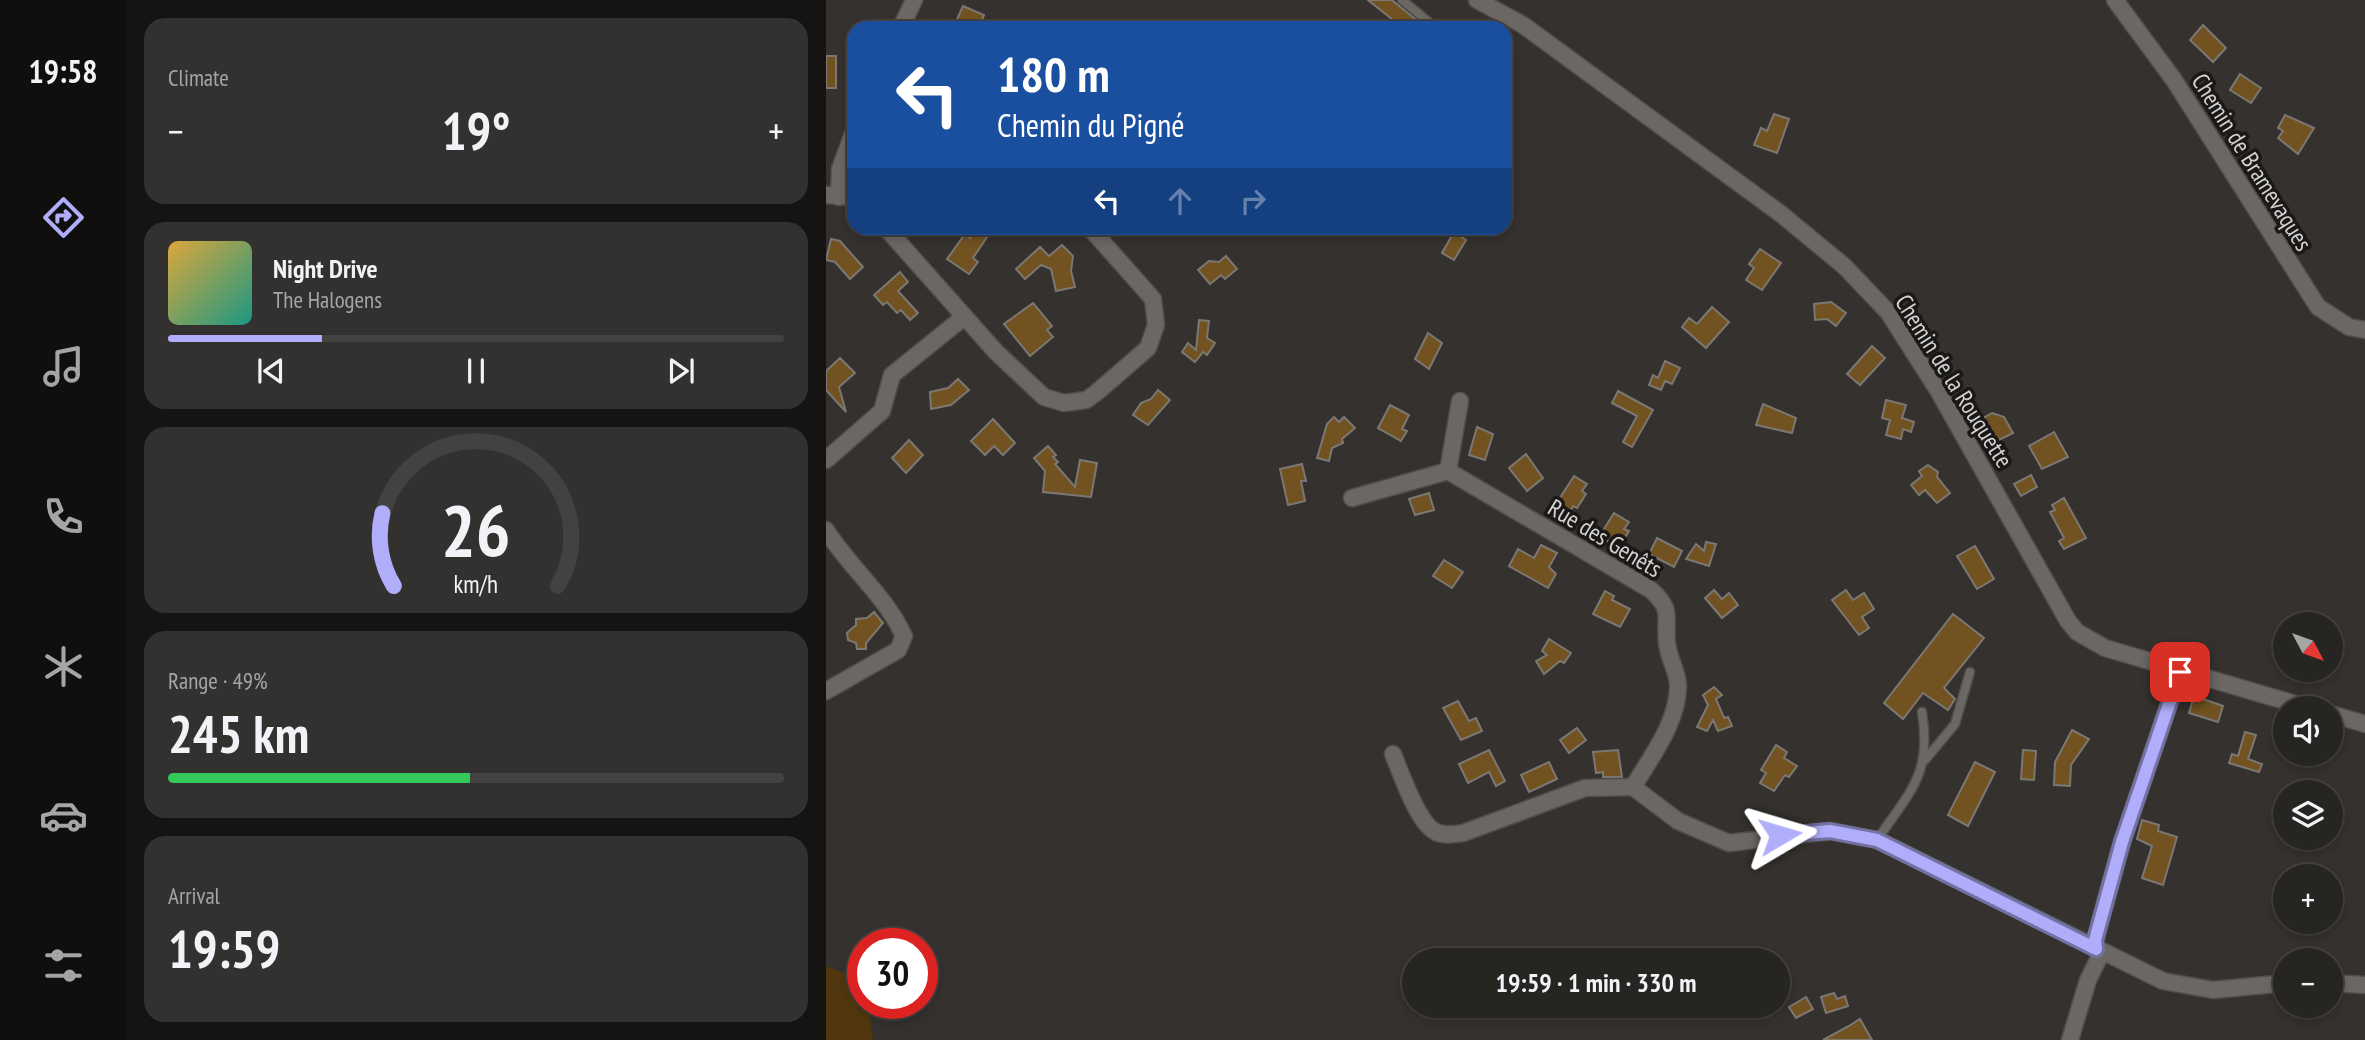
<!DOCTYPE html>
<meta charset="utf-8">
<style>
:root{--surface:#272522;--page:#33312f;--text:#f1f3f6;--muted:#a4a5a5;--line:#434240;--accent:#b0aefa}
body{margin:0;font-family:"PT Sans Narrow",sans-serif;background:var(--page);color:var(--text);height:100vh;display:flex;flex-direction:column;font-size:26px;white-space:nowrap}
*{box-sizing:border-box;margin:0}
p{font-size:23px;color:var(--muted)}
.icon{flex:none;width:38px;height:38px;fill:none;stroke:currentColor;stroke-width:2;stroke-linecap:round;stroke-linejoin:round}
.map{position:relative;flex:1;overflow:hidden}
.details{display:flex;flex-direction:column;gap:18px;padding:18px;background:#151413;width:700px}
.details>*{flex:none}
.top-card{position:absolute;left:21px;top:21px;width:665px;height:214px;border-radius:21px;box-shadow:0 4px 10px #0003,0 0 0 2px var(--line);background:#1a4fa0;color:#fff;overflow:hidden}
.needle{width:46px;rotate:131deg}
.tools{position:absolute;left:1447px;top:612px;display:grid;gap:14px}
.tools a{display:grid;place-items:center;width:70px;height:70px;border-radius:50%;background:var(--surface);box-shadow:0 4px 10px #0003,0 0 0 2px var(--line);font-size:35px}
.speed{position:absolute;left:21px;top:928px;display:flex;gap:14px;font-size:35px;font-weight:700;text-align:center}
.speed>*{display:grid;place-content:center;width:91px;height:91px;border-radius:50%;background:var(--surface);box-shadow:0 4px 10px #0003,0 0 0 2px var(--line);line-height:1}
.speed .limit{border:10px solid #d22;background:#fff;color:#111}
.pin{position:absolute;display:grid;place-items:center;width:60px;height:60px;color:#fff;margin:-30px;border-radius:14px;box-shadow:0 4px 10px #0006}
.me{position:absolute;width:77px;margin:-38px;rotate:83deg;stroke-linejoin:round;filter:drop-shadow(0 0 5px #0008)}
.turn{display:flex;align-items:center;gap:24px;height:147px;padding:0 35px;font-size:32px}
.turn .icon{width:91px;height:91px;stroke-width:2.5}
.turn b{display:block;font-size:49px;line-height:60px}
.lanes{display:flex;align-items:center;height:66px;padding:0 35px;background:#0003;justify-content:center;gap:35px;direction:ltr}
.lanes .off{opacity:.35}
.big{font-size:52px;font-weight:600;line-height:1.1}
.details .card{flex:1;display:flex;flex-direction:column;justify-content:center;gap:10px;min-width:0;padding:0 24px;border-radius:21px;background:var(--page)}
.details .dial{align-items:center;gap:0}
.dial svg{height:182px;overflow:visible;fill:none;stroke:var(--line);stroke-width:7;stroke-linecap:round;text-anchor:middle}
.dial text{fill:var(--text);stroke:none}
.song{display:flex;align-items:center;gap:21px}
.cover{width:84px;height:84px;border-radius:10px;background:linear-gradient(135deg,hsl(40 70% 55%),hsl(170 70% 35%))}
.played{height:7px;border-radius:4px;background:linear-gradient(90deg,var(--accent) 25%,var(--line) 25%)}
.keys{display:flex;justify-content:space-around;direction:ltr}
.heat{display:flex;justify-content:space-between;align-items:center;font-size:38px;direction:ltr}
.charge{height:10px;border-radius:5px;background:linear-gradient(90deg,#34c759 49%,var(--line) 0)}
.trip{position:absolute;left:576px;top:948px;width:388px;height:70px;border-radius:35px;background:var(--surface);box-shadow:0 4px 10px #0003,0 0 0 2px var(--line);font-weight:600;line-height:70px;text-align:center}
main{display:flex;flex:1;min-height:0}
.tabs{display:flex;flex-direction:column;width:126px;justify-content:space-around;align-items:center;background:#100f0e;color:var(--muted)}
.tabs .icon{width:49px;height:49px}
.tabs .on{color:var(--accent)}
.tabs b{font-size:32px;color:var(--text)}
.map>svg:first-child{display:block}
.green{fill:#51370d}
.building{fill:#725220;stroke:#7b7874;stroke-width:2}
.lines{fill:none;stroke-linecap:round;stroke-linejoin:round}
.service-casing{stroke:#504d4a;stroke-width:11}
.minor-casing{stroke:#504d4a;stroke-width:19}
.service{stroke:#6b6864;stroke-width:8}
.minor{stroke:#6b6864;stroke-width:16}
.route-casing{stroke:#7271a2;stroke-width:18}
.route{stroke:#b0aefa;stroke-width:12}
.labels{text-anchor:middle;dominant-baseline:central;stroke-width:7;stroke-linejoin:round;paint-order:stroke}
.street-label{font-size:24px;fill:#d5d3d1;stroke:#1b1918}
</style>
<main>
<nav class="tabs">
<b>19:58</b>
<svg class="icon on" aria-label="directions" viewBox="0 0 24 24"><path d="M12 3l9 9-9 9-9-9zM9 14v-3h6M13 9l2 2-2 2"/></svg>
<svg class="icon" aria-label="music" viewBox="0 0 24 24"><path d="M9 18V5l10-2v13"/><circle cx="6" cy="18" r="3"/><circle cx="16" cy="16" r="3"/></svg>
<svg class="icon" aria-label="phone" viewBox="0 0 24 24"><path d="M5 4h4l2 5-3 2q2 4 5 5l2-3 5 2v4C11 20 4 13 5 4z"/></svg>
<svg class="icon" aria-label="climate" viewBox="0 0 24 24"><path d="M12 3v18M4 7l16 10M4 17L20 7"/></svg>
<svg class="icon" aria-label="car" viewBox="0 0 24 24"><path d="M5 17H2v-5l4-1 3-4h7l3 4 3 1v5h-3M9 17h6M6 11h13"/><circle cx="7" cy="17" r="2"/><circle cx="17" cy="17" r="2"/></svg>
<svg class="icon" aria-label="filters" viewBox="0 0 24 24"><path d="M4 7h16M4 17h16"/><circle cx="9" cy="7" r="2"/><circle cx="15" cy="17" r="2"/></svg>
</nav>
<section class="details">
<div class="card"><p>Climate</p>
<div class="heat"><a>−</a><b class="big">19°</b><a>+</a></div>
</div>
<div class="card">
<div class="song"><i class="cover"></i><div><b>Night Drive</b><p>The Halogens</p></div></div>
<div class="played"></div>
<div class="keys"><svg class="icon" aria-label="previous" viewBox="0 0 24 24"><path d="M18 5L8 12l10 7zM5 5v14"/></svg><svg class="icon" aria-label="pause" viewBox="0 0 24 24"><path d="M8 5v14M16 5v14"/></svg><svg class="icon" aria-label="next" viewBox="0 0 24 24"><path d="M6 5l10 7-10 7zM19 5v14"/></svg></div>
</div>
<div class="card dial"><svg viewBox="0 0 100 80">
<path d="M14 69A42 42 0 1 1 86 69"/>
<path d="M14 69A42 42 0 0 1 9 37" stroke="#b0aefa"/>
<text x="50" y="56" font-size="32" font-weight="700">26</text>
<text x="50" y="72" font-size="11">km/h</text>
</svg></div>
<div class="card"><p>Range · 49%</p><b class="big">245 km</b><div class="charge"></div></div>
<div class="card"><p>Arrival</p><b class="big">19:59</b></div>
</section>
<div class="map">
<svg width="1539" height="1040" viewBox="0 0 1539 1040">
<rect width="100%" height="100%" fill="#34312e"/>
<!-- green -->
<path class="green" d="M0 966 37 980V1003H42L47 1040H0Z"/>
<!-- building -->
<g class="building">
<path d="M542 0H566L600 28H577Z"/>
<path d="M137 6 158 15 153 28H127Z"/>
<path d="M1377 25 1400 48 1387 62 1364 40Z"/>
<rect x="0" y="56" width="10" height="32"/>
<path d="M1414 74 1435 88 1425 103 1404 90Z"/>
<path d="M948 114 963 119 951 153 928 145 935 128 941 131Z"/>
<path d="M1459 115 1488 128 1472 154 1452 138 1457 131 1452 128Z"/>
<path d="M150 229 161 237 147 258 152 262 143 274 121 259 139 234 144 238Z"/>
<path d="M628 232 640 240 628 260 616 253Z"/>
<path d="M5 239 14 241 37 267 24 279 9 262 0 260Z"/>
<path d="M236 245 247 256 245 271 249 287 230 291 225 269 215 265 199 279 190 269 214 247 223 256Z"/>
<path d="M934 249 955 263 936 290 920 280 928 268 923 264Z"/>
<path d="M400 256 411 269 399 279 395 275 384 284 372 270 383 261 393 262Z"/>
<path d="M74 272 82 282 72 291 92 313 84 320 75 310 71 313 61 302 57 305 48 295Z"/>
<path d="M1005 302 1020 313 1010 326 1001 319 989 320 988 304Z"/>
<path d="M207 303 226 326 221 330 227 337 204 356 178 324Z"/>
<path d="M886 307 903 322 880 348 856 327 863 318 871 324Z"/>
<path d="M373 320 383 321 381 338 389 343 381 355 377 352 369 362 356 352 362 343 370 350Z"/>
<path d="M602 333 616 343 603 369 589 359Z"/>
<path d="M1046 346 1059 358 1034 385 1021 374Z"/>
<path d="M14 358 29 373 13 387 20 412 0 390V371Z"/>
<path d="M839 361 854 368 846 384 839 381 835 390 823 385 827 375 832 378Z"/>
<path d="M132 379 143 390 125 405 105 409 104 392 122 388Z"/>
<path d="M332 390 344 400 322 425 307 415 315 403 325 399Z"/>
<path d="M792 391 827 410 806 447 797 442 811 416 786 403Z"/>
<path d="M1060 400 1080 405 1076 418 1088 422 1085 432 1077 429 1075 439 1060 435 1064 420 1056 418Z"/>
<path d="M937 404 970 418 966 433 930 425Z"/>
<path d="M564 405 583 415 576 429 581 431 575 441 552 428Z"/>
<path d="M1166 413 1178 417 1187 433 1171 441 1165 429H1158L1154 420Z"/>
<path d="M508 417 513 422 518 417 529 428 516 439 517 443 506 448 503 461 491 458 501 424Z"/>
<path d="M167 419 189 443 177 455 168 446 159 455 145 441Z"/>
<path d="M651 427 667 434 659 460 643 455Z"/>
<path d="M1228 432 1242 457 1216 469 1203 446Z"/>
<path d="M83 440 97 455 80 473 66 458Z"/>
<path d="M222 446 230 455 227 457 232 462 229 464 249 487 254 460 271 463 265 497 217 492 219 471 208 458Z"/>
<path d="M700 454 717 478 701 491 683 468Z"/>
<path d="M476 464 480 481H475L479 501 462 505 454 469Z"/>
<path d="M1102 465 1112 472 1111 477 1124 493 1111 503 1099 490 1093 495 1085 485 1096 476 1093 471Z"/>
<path d="M1205 475 1211 487 1195 496 1188 484Z"/>
<path d="M748 476 761 484 756 491 760 494 751 508 747 506 744 512 730 504Z"/>
<path d="M603 493 608 510 589 515 583 499Z"/>
<path d="M1238 498 1260 538 1238 549 1233 541 1238 538 1224 512 1229 510 1226 505Z"/>
<path d="M788 513 803 522 798 529 803 531 793 548 773 537Z"/>
<path d="M831 538 856 551 848 567 823 554Z"/>
<path d="M880 542 890 544 883 566 860 559 870 544 878 551Z"/>
<path d="M715 545 731 553 723 567 730 574 722 588 683 566 692 549 708 558Z"/>
<path d="M1149 546 1168 579 1151 589 1131 556Z"/>
<path d="M618 560 637 572 626 588 607 576Z"/>
<path d="M888 590 896 599 903 593 912 605 896 618 879 598Z"/>
<path d="M1020 590 1027 600 1038 593 1048 609 1036 617 1043 628 1033 635 1006 600Z"/>
<path d="M779 591 788 596 786 600 804 609 794 627 767 614Z"/>
<path d="M48 612 57 623 40 643V649H31L30 643 22 640 21 633 30 625V619L41 618Z"/>
<path d="M1127 614 1158 638 1118 688 1129 699 1122 710 1097 693 1077 719 1058 703Z"/>
<path d="M723 639 745 653 738 663 734 661 718 674 710 661 721 655 716 651Z"/>
<path d="M888 687 896 695 890 699 898 718 902 717 906 726 892 731 887 720 881 731 871 727 882 705 877 695Z"/>
<path d="M1368 696 1397 706 1392 722 1363 713Z"/>
<path d="M632 701 643 721 650 718 656 731 635 740 617 708Z"/>
<path d="M751 728 760 740 743 753 734 740Z"/>
<path d="M1246 730 1263 739 1245 765 1244 786 1228 785 1229 762Z"/>
<path d="M1419 732 1430 735 1422 759 1436 764 1433 772 1403 763 1406 754 1412 756Z"/>
<path d="M950 745 961 752 958 758 971 766 963 777 959 775 948 791 934 783 940 773 935 770Z"/>
<path d="M663 750 679 781 670 786 663 772 642 783 633 764Z"/>
<path d="M792 750 796 777H777V772L770 773 767 752Z"/>
<path d="M1197 750 1210 751 1208 780 1195 779Z"/>
<path d="M723 762 731 779 703 792 695 775Z"/>
<path d="M1149 762 1169 772 1142 826 1122 815Z"/>
<path d="M1316 820 1333 825 1332 831 1351 837 1337 885 1316 878 1326 846 1311 839Z"/>
<path d="M1008 993 1011 999 1019 996 1022 1006 1000 1013 995 997Z"/>
<path d="M980 997 987 1009 970 1018 963 1007Z"/>
<path d="M1034 1019 1046 1040H997L1023 1026Z"/>
</g>
<g class="lines">
<defs>
<g id="service">
<path d="M576 0 610 28"/>
<path d="M1099 760 1129 724 1144 672"/>
<path d="M1051 840C1084 791 1106 775 1096 712"/>
</g>
<g id="minor">
<path d="M651 0 697 25 955 214 1018 266 1062 312 1113 392 1242 621 1251 632 1279 648 1486 709"/>
<path d="M1289 0 1348 80 1492 307 1523 327 1539 330"/>
<path d="M75 28 88 0"/>
<path d="M0 195 28 197"/>
<path d="M13 197 14 169 28 131"/>
<path d="M60 228 170 352 218 397 238 403 260 400 270 393 322 348 330 325 327 299 264 228"/>
<path d="M0 460 56 411 66 375 138 317"/>
<path d="M622 471 825 590C848 611 838 616 841 643 842 657 851 670 852 684 853 721 825 757 807 787L852 821 903 843 1004 831 1051 840 1337 981 1387 990 1460 983"/>
<path d="M526 498 622 471 634 401"/>
<path d="M0 530C24 568 59 595 78 636L72 650 0 691"/>
<path d="M1505 714 1539 724"/>
<path d="M567 754C575 773 592 824 610 832 618 836 629 834 637 833L759 788 807 787"/>
<path d="M1505 983 1539 985"/>
<path d="M1244 1040 1262 980 1273 958 1269 941 1296 842 1354 672"/>
</g>
</defs>
<!-- service casing -->
<use href="#service" class="service-casing"/>
<!-- minor casing -->
<use href="#minor" class="minor-casing"/>
<!-- service -->
<use href="#service" class="service"/>
<!-- minor -->
<use href="#minor" class="minor"/>
</g>
<g class="lines">
<defs>
<path id="route" d="M954 835 1004 831 1051 840 1270 949 1269 940 1296 842 1354 672"/>
</defs>
<!-- route casing -->
<use href="#route" class="route-casing"/>
<!-- route -->
<use href="#route" class="route"/>
</g>
<g class="labels">
<!-- street labels -->
<g class="street-label">
<text transform="translate(1426 162) rotate(58)">Chemin de Bramevaques</text>
<text transform="translate(1128 381) rotate(58)">Chemin de la Rouquette</text>
<text transform="translate(779 538) rotate(31)">Rue des Genêts</text>
</g>
</g>
</svg>
<div class="tools">
<a><svg class="needle" viewBox="-14 -14 28 28"><path d="M0-13l5 13h-10z" fill="#e53935"/><path d="M0 13l5-13h-10z" fill="#a4a5a5"/></svg></a>
<a><svg class="icon" aria-label="sound" viewBox="0 0 24 24"><path d="M4 9h4l5-4v14l-5-4H4zM17 9q2 3 0 6"/></svg></a>
<a><svg class="icon" aria-label="layers" viewBox="0 0 24 24"><path d="M12 4l9 5-9 5-9-5zM3 14l9 5 9-5"/></svg></a>
<a>+</a>
<a>−</a>
</div>
<div class="speed"><div class="limit">30</div></div>
<div class="pin" style="left:1354px;top:672px;background:#d93025"><svg class="icon" aria-label="arrive" viewBox="0 0 24 24"><path d="M6 21V4h12l-3 4 3 4H6"/></svg></div>
<svg class="me" style="left:954px;top:835px" viewBox="-20 -20 40 40"><path d="M0-17L14 15 0 8-14 15z" fill="#b0aefa" stroke="#fff" stroke-width="4"/></svg>
<div class="trip">19:59 · 1 min · 330 m</div>
<div class="top-card">
<div class="turn"><svg class="icon" aria-label="left" viewBox="0 0 24 24"><path d="M17 20v-9H6M10 6l-5 5 5 5"/></svg><div><b>180 m</b>Chemin du Pigné</div></div>
<div class="lanes"><svg class="icon" aria-label="left" viewBox="0 0 24 24"><path d="M17 20v-9H6M10 6l-5 5 5 5"/></svg><svg class="icon off" aria-label="ahead" viewBox="0 0 24 24"><path d="M12 20V5M6 11l6-6 6 6"/></svg><svg class="icon off" aria-label="right" viewBox="0 0 24 24"><path d="M7 20v-9h11M14 6l5 5-5 5"/></svg></div>
</div>
</div>
</main>
